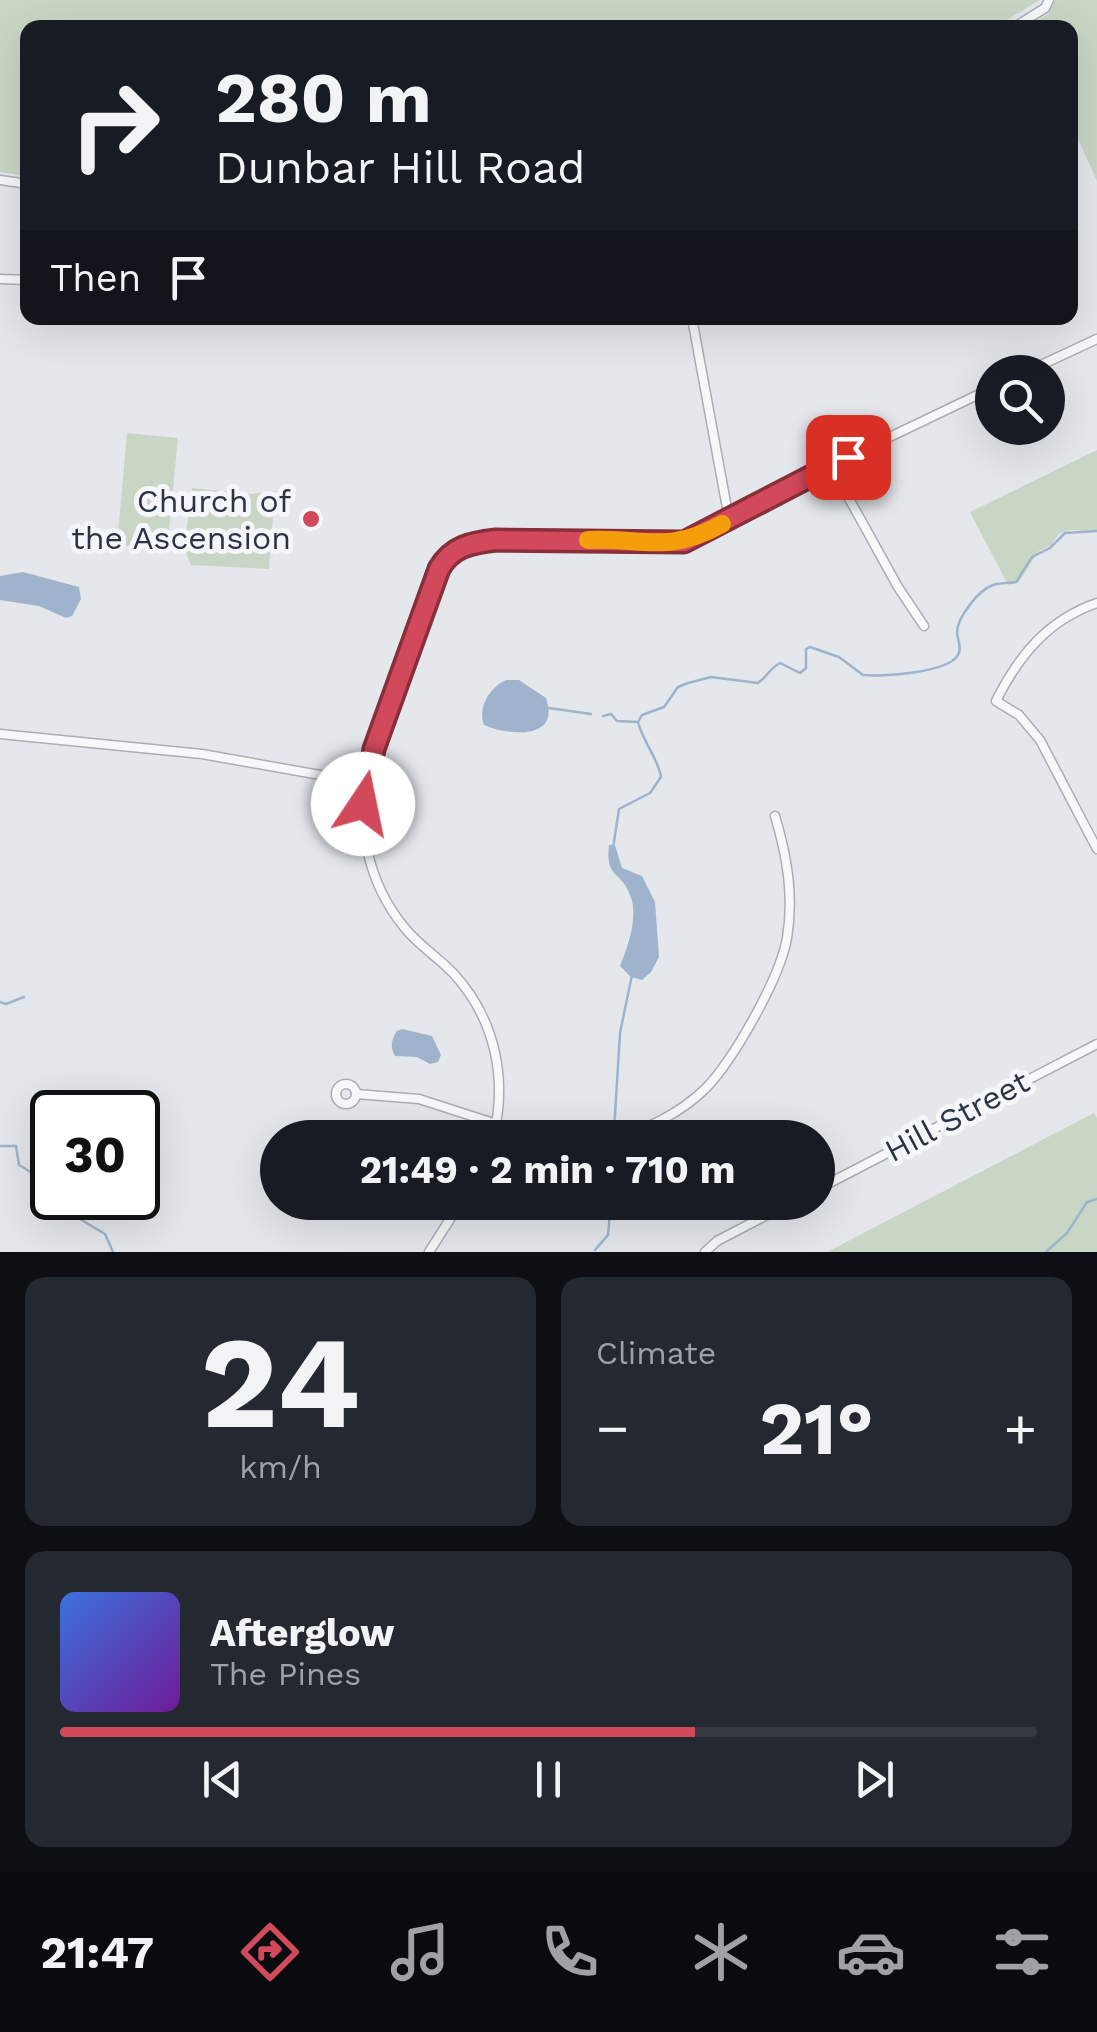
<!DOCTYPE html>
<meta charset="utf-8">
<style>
:root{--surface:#171b24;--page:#242831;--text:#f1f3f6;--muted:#9ea1a6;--line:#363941;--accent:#d1495b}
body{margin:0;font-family:"Work Sans",sans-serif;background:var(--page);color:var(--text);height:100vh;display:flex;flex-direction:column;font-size:38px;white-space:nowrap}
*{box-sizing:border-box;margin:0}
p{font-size:32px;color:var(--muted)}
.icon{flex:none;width:55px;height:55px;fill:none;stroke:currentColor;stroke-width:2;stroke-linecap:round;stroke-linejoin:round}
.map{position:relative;height:1252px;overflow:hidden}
.side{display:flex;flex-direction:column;gap:25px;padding:25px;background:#0d0f14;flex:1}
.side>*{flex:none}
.banner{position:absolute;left:20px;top:20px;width:1058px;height:305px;border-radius:20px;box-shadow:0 10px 40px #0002;background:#171b24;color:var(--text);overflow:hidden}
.fabs{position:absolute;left:975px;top:355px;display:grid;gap:20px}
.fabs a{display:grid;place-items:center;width:90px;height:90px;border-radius:50%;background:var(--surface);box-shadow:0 10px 40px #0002;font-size:50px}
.speed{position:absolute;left:30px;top:1090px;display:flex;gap:20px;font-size:50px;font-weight:700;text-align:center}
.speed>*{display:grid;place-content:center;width:130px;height:130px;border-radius:50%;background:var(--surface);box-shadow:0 10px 40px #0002;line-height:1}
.speed .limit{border:5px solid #111;border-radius:15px;background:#fff;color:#111}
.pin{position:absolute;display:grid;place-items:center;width:85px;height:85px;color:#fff;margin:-42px;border-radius:20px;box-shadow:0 5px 15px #0006}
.me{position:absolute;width:110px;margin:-55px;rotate:11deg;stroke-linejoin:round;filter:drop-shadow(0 0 8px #0008)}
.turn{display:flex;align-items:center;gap:35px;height:210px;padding:0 30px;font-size:45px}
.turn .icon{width:130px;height:130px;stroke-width:2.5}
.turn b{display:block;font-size:70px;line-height:85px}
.then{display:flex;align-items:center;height:95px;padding:0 30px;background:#0003;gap:20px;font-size:38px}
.big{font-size:75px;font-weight:700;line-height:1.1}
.side .tile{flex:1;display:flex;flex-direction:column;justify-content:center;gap:15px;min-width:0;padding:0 35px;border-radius:20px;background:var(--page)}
.side .dial{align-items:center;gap:0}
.dial b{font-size:130px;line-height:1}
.song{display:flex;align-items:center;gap:30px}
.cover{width:120px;height:120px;border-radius:15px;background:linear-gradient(135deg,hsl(220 70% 55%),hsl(280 70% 35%))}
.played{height:10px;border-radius:5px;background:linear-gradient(90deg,var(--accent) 65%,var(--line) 65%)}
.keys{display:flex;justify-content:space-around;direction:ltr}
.heat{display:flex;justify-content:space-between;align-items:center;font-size:55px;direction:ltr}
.side .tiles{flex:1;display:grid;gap:25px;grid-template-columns:1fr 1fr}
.tile:last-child{grid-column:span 2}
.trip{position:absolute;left:260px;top:1120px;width:575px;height:100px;border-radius:50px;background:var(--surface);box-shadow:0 10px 40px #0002;font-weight:700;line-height:100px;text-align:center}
.dock{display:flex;height:160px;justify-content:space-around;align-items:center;background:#090b0e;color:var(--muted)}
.dock .icon{width:70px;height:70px}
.dock .current{color:var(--accent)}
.dock b{font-size:45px;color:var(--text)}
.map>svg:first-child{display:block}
.green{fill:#c9d6c5}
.water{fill:#9fb4cc}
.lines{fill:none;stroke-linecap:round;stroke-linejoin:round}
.stream{stroke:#9fb4cc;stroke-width:2.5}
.minor-casing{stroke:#a9aeb7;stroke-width:11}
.minor{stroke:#f7f8fa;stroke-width:8}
.route-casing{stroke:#882f3b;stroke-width:25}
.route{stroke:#d1495b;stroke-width:18}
.slow{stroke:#f59e0b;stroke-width:18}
.poi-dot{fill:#d1495b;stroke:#f4f6f9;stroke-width:4}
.labels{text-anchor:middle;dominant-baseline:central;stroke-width:10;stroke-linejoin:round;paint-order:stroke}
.poi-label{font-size:32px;fill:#2b3445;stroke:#f4f6f9;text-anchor:end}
.street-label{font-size:32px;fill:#2b3445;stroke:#f4f6f9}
</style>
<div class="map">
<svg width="1097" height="1252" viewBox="0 0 1097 1252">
<rect width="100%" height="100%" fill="#e4e7ec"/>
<!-- green -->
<g class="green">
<path d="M0 0H1040L993 28H28L27 176 0 172Z"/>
<path d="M1055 0H1097V181L1070 121V28L1027 26 1048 14Z"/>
<path d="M127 433 178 438 167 550 117 545Z"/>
<path d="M1097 450V531L1069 530 1059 534 1051 545 1038 552 1019 582 1008 585 970 512Z"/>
<path d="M192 488 250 494 280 491 273 517 269 569 191 565 184 547Z"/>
<path d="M1094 1113 1097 1118V1252H827Z"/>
</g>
<!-- water -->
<g class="water">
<path d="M23 572 79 587 81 599 72 616 66 618 39 606 0 600V576Z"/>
<path d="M506 680H519L546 698C561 740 509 736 484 725 477 708 490 687 506 680Z"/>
<path d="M609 845H615L622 868 642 876 655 902 659 957 651 972 642 980 631 977 620 966C628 947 639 916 630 895 621 870 605 879 609 845Z"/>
<path d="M402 1029 432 1036 441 1055 438 1062 430 1064 417 1057 395 1056C390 1047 391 1040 397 1031Z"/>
</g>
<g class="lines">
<!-- stream -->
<g class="stream">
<path d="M549 708 591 714"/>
<path d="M603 716 611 714 617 721 638 722"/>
<path d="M613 848 619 809 650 793 661 777C658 758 643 742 638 722L642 715 664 707 678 687 688 683 711 677 758 683C768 676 770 668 780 663L800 673 806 668V649L810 647 839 657 863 675C881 677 948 673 958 655 962 649 958 640 957 633 957 617 979 590 993 585 1000 583 1009 583 1016 582L1032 557 1050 548 1065 533 1097 531"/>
<path d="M0 1002 6 1004 24 997"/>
<path d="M614 1131 620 1033 632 975"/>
<path d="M0 1146H16L19 1165C46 1179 43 1192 59 1213L75 1216 105 1234 113 1252"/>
<path d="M595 1250 608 1235 611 1202"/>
<path d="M1046 1252 1067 1233 1087 1202 1097 1199"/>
</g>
<defs>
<g id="minor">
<path d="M1013 28 1045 8 1049 0"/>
<path d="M0 180 28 184"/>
<path d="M0 279 28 280"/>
<path d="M692 318 729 519"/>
<path d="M1026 372 1097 339"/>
<path d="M831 466 898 587 924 626"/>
<path d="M1097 603C1048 620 1019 655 996 701L1019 715 1040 740 1097 849"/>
<path d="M0 734 202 754 365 783"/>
<circle cx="346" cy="1094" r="10"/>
<path d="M356 1094 419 1099 540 1138"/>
<path d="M493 1138C508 1079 495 1019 454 974 438 957 418 945 404 927 368 883 355 823 368 768L444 560 461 546 495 540 684 542 848 457 992 388"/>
<path d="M611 1138C644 1132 682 1112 706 1088 734 1059 780 978 787 938 794 896 787 856 775 816"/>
<path d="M818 1189 1097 1044"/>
<path d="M429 1252 461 1202"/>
<path d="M705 1252 717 1241 792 1202"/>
</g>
</defs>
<!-- minor casing -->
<use href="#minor" class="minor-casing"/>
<!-- minor -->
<use href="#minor" class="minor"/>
</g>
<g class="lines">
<defs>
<path id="route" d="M363 804 374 749 439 569C452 546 471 543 496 540L684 542 848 457"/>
</defs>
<!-- route casing -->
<use href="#route" class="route-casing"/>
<!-- route -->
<use href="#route" class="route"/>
<!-- slow -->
<path class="slow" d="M588 540C645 538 668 554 722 524"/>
</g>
<!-- markers -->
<circle class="poi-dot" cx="311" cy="519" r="10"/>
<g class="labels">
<!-- poi labels -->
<g class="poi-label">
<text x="291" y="501">Church of<tspan x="291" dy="37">the Ascension</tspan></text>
</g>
<!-- street labels -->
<g class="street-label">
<text transform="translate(957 1116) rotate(-28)">Hill Street</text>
</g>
</g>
</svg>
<div class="fabs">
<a><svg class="icon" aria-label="search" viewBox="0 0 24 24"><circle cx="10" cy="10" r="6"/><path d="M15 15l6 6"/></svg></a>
</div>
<div class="speed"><div class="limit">30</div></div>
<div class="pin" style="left:848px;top:457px;background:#d93025"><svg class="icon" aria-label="arrive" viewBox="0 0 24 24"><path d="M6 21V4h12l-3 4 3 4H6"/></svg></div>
<svg class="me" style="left:363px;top:804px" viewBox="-20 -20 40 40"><circle r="19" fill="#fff"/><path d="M0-13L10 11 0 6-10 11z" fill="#d1495b"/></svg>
<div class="trip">21:49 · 2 min · 710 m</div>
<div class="banner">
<div class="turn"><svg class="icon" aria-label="right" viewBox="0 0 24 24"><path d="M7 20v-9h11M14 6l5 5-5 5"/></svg><div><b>280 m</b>Dunbar Hill Road</div></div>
<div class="then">Then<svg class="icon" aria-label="arrive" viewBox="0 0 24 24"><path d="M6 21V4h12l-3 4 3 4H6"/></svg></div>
</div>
</div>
<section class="side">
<div class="tiles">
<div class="tile dial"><b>24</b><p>km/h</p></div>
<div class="tile"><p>Climate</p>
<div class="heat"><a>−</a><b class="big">21°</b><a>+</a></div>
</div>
<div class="tile">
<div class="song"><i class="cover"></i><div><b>Afterglow</b><p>The Pines</p></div></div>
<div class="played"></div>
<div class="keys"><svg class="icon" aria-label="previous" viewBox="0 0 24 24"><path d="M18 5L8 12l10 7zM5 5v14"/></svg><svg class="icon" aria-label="pause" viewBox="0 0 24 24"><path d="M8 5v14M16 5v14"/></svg><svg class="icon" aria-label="next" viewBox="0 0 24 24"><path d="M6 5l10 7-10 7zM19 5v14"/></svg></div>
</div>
</div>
</section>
<nav class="dock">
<b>21:47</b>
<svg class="icon current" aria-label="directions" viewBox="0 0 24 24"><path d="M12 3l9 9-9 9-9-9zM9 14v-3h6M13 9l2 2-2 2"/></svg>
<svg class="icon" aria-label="music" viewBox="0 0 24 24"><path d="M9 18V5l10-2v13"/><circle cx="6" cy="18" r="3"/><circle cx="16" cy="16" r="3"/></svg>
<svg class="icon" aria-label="phone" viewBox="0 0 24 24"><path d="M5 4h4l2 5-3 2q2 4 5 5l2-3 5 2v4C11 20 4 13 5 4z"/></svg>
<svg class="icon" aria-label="climate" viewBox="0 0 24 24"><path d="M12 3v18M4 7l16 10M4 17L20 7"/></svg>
<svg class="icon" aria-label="car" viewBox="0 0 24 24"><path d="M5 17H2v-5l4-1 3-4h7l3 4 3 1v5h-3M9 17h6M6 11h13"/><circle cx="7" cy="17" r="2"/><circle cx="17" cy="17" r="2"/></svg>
<svg class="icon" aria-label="filters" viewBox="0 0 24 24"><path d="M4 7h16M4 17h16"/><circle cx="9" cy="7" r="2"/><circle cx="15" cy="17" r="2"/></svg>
</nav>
